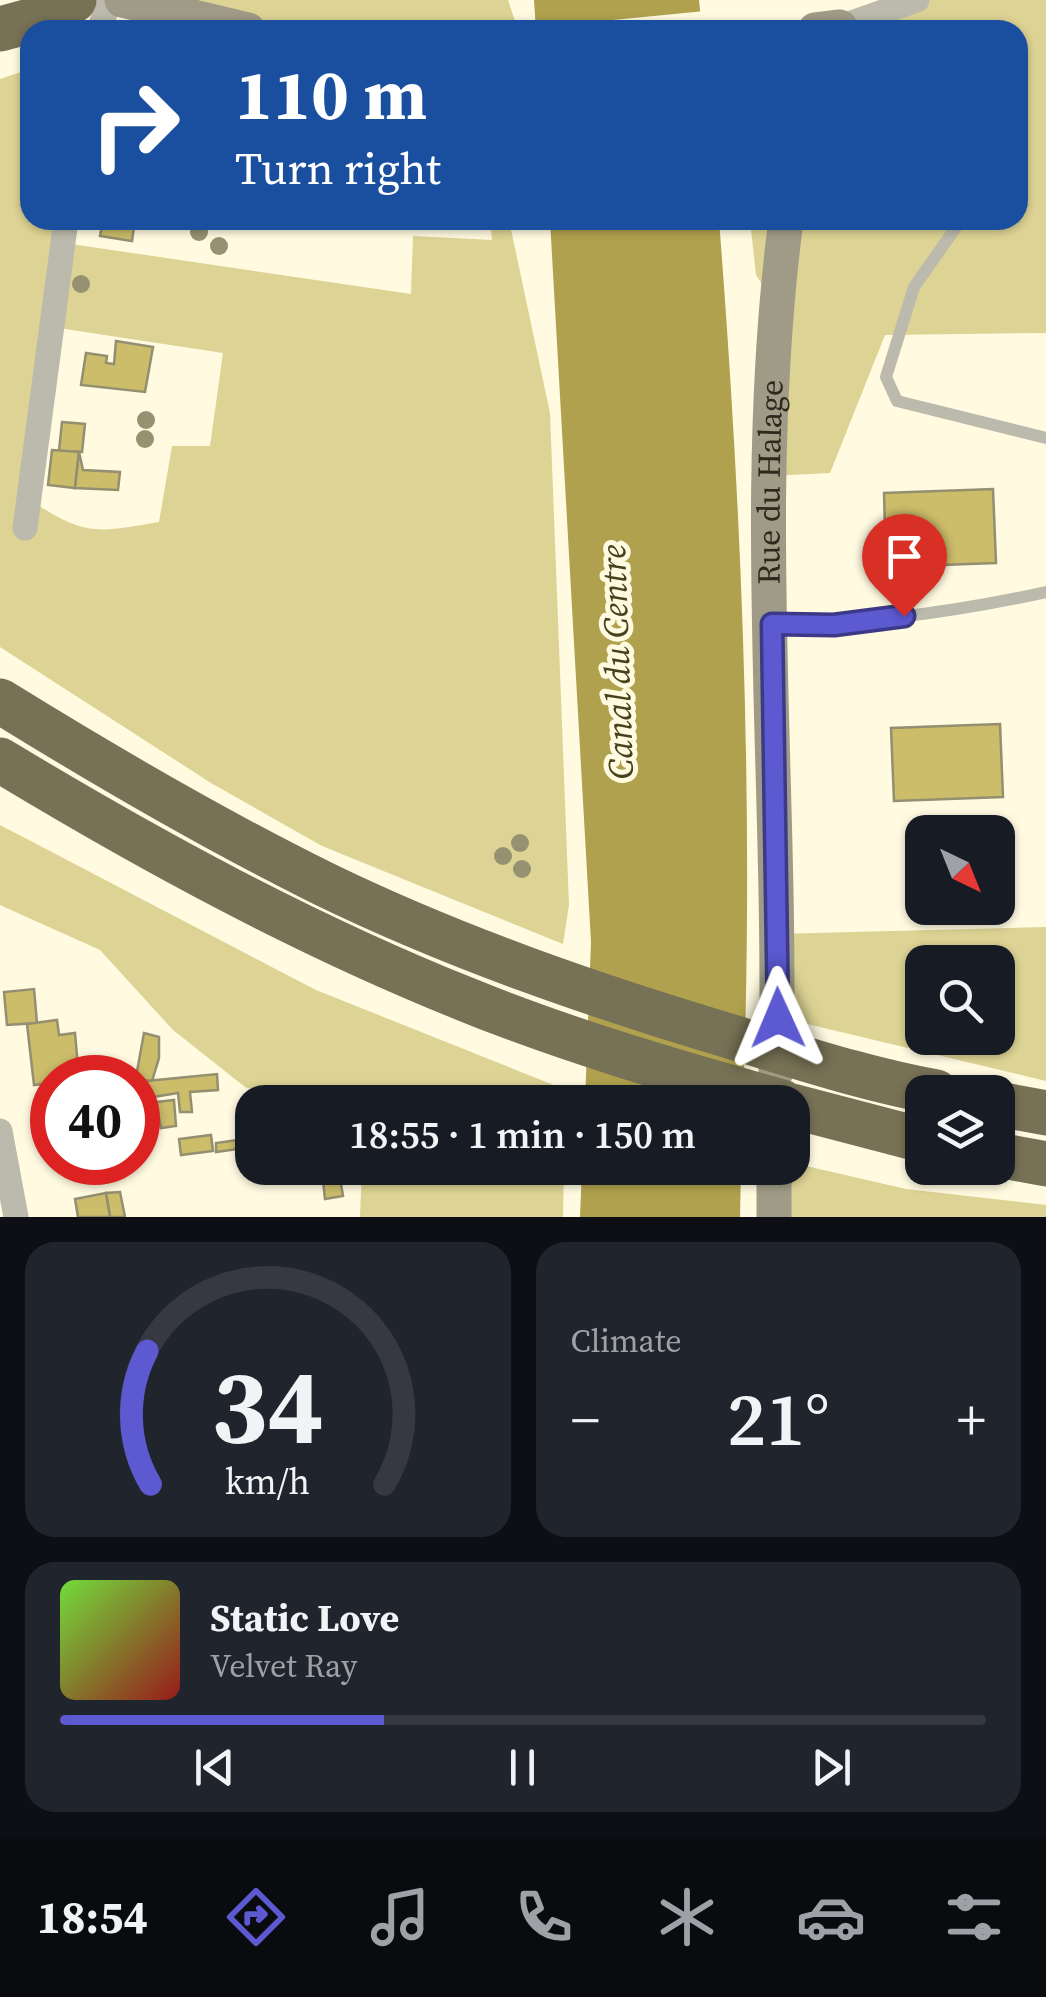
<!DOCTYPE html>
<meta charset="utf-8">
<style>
:root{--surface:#171b24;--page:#20242c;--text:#f1f3f6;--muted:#9ea1a6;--line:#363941;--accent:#5c59d1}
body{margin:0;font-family:"Source Serif 4",serif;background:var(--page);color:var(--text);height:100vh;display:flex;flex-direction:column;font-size:38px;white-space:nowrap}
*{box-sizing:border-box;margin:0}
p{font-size:32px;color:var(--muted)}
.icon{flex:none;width:55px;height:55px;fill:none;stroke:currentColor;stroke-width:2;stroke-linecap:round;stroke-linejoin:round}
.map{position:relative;height:1217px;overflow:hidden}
.drawer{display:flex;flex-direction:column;gap:25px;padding:25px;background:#0d0f14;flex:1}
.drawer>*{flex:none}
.hud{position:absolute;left:20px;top:20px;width:1008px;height:210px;border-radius:30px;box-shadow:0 2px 8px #0004;background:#1a4fa0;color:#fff;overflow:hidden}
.needle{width:65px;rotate:137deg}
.fabs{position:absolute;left:905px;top:815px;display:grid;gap:20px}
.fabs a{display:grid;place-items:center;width:110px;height:110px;border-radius:20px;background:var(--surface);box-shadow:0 2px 8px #0004;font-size:50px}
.speed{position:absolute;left:30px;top:1055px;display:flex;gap:20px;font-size:50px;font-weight:700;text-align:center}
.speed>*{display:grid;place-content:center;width:130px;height:130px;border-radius:50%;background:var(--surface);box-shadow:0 2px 8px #0004;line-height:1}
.speed .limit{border:15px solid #d22;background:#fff;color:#111}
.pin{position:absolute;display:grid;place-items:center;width:85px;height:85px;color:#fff;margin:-102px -42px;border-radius:50% 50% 50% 0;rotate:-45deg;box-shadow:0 0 10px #0007}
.pin .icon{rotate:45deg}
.me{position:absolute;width:110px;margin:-55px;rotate:359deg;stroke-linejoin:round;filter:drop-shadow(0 0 8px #0008)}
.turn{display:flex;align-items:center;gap:35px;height:210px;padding:0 50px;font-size:45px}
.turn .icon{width:130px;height:130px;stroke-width:2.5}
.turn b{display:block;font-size:70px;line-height:85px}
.big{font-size:75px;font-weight:600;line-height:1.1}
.drawer .card{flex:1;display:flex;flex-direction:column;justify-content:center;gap:15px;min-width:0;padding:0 35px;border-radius:30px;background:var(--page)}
.drawer .dial{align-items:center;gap:0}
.dial svg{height:260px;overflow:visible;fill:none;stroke:var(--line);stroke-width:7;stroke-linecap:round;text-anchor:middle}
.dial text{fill:var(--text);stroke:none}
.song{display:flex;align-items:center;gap:30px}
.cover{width:120px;height:120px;border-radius:15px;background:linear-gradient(135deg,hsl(100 70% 55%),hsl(0 70% 35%))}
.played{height:10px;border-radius:5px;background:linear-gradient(90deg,var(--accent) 35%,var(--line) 35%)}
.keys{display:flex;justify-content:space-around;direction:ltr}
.heat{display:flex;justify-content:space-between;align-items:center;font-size:55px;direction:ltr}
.drawer .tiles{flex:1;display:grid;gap:25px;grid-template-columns:1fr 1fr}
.card:last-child{grid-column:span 2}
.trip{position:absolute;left:235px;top:1085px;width:575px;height:100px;border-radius:30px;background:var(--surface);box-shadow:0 2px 8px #0004;font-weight:600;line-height:100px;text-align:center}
.dock{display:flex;height:160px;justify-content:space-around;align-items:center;background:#090b0e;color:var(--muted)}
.dock .icon{width:70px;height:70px}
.dock .on{color:var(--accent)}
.dock b{font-size:45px;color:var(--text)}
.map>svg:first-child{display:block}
.green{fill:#ddd394;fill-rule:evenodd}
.water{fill:#b0a14e}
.pier{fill:#fffae0}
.building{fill:#ccbd6a;stroke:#948f70;stroke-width:2.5}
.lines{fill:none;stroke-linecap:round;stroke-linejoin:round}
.lane{stroke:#bcbaac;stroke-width:12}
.street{stroke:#bcbaac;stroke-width:25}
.secondary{stroke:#9f9b87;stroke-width:35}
.highway{stroke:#777255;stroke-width:45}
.tree{fill:#969171}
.route-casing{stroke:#3c3a88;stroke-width:25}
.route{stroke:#5c59d1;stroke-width:18}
.labels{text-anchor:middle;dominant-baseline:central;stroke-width:10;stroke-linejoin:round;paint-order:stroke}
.street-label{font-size:32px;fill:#2c2a1e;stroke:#fffae0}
.water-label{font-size:35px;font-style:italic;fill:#47411d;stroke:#fffae0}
</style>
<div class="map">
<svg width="1046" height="1217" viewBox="0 0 1046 1217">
<rect width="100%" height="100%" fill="#fffae0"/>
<!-- green -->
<g class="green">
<path d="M181 0H508L515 21 511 30H248Z"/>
<path d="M917 0H1046V333L885 335 830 473 767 476 775 304 756 275 750 220H1018V30H811Z"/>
<path d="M30 69V220H66L64 243 411 294 413 236 492 240 490 220H509L550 413 569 905 563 944 322 846 211 783 0 647V79ZM52 327 223 353 210 446H172L159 522C95 533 85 536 30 500Z"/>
<path d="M0 825 316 990 566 1090 565 1102H291L245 1087 173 1030 100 950 0 905Z"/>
<path d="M1046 927V1081L778 1017 776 934ZM922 962H998V1038H922Z"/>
<path d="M793 1163 906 1189 1046 1205V1217H774V1168H792Z"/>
<path d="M362 1168H564L563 1217H360Z"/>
</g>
<!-- water -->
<g class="water">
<path d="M534 0H699L702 30H536Z"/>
<path d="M550 220H719C742 513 754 809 743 1102H585L591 942Z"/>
<path d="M582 1168H741L740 1217H580Z"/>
</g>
<!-- pier -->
<path class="pier" d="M705 11 707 30H531V28Z"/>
<!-- building -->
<g class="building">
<path d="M103 220H135L132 241 100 236Z"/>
<path d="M116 341 153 347 145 392 81 385 86 353 107 356 106 363 114 364Z"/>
<path d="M62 422 85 424 82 452 59 451Z"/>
<path d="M52 450 79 452 75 488 48 485Z"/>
<path d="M79 452 83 470 120 472 118 490 75 488Z"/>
<path d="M993 489 996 563 886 567 884 493Z"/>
<path d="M1000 724 1003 797 894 801 891 728Z"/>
<path d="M34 989 37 1023 7 1025 4 992Z"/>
<path d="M57 1020 59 1035 75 1033 78 1067 65 1069V1078H52V1083L34 1085 27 1024Z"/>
<path d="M144 1033 159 1037V1058L152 1081H146L136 1077Z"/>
<path d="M217 1074 218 1090 190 1092 192 1112H180L178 1093 147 1098V1081Z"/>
<path d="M174 1100 176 1126 161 1128 156 1102Z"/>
<path d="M211 1135 213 1151 181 1155 179 1139Z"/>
<path d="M252 1138V1147L216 1152V1143Z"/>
<path d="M340 1178 343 1196 325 1199 323 1181Z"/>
<path d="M120 1192 125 1217H110L106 1193Z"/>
<path d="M106 1193 110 1217H78L75 1199Z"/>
</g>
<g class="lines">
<!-- lane -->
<g class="lane">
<path d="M970 220 959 223 914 287 886 377 897 401 1046 438"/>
<path d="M771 624C864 625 955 612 1046 592"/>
</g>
<!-- street -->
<g class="street">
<path d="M840 27 917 0"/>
<path d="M99 30 110 0"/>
<path d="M25 528 66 220"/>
<path d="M0 1131 16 1217"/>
</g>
<!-- secondary -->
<g class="secondary">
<path d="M122 0 248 30"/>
<path d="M815 30 840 27"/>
<path id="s1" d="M776 1072C783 788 749 502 786 220"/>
<path d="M774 1217V1168"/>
</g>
<!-- highway -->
<g class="highway">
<path d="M0 29 48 16 74 0"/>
<path d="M0 701C105 766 211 828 322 883 455 948 598 997 739 1039 805 1059 869 1080 936 1092"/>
<path d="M0 760C149 850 303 934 465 999 568 1041 675 1072 782 1102"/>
<path d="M998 1104 1046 1113"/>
<path d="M792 1106 922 1140"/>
<path d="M998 1155 1046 1164"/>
</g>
</g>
<!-- trees -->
<g class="tree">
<circle cx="199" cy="232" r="9"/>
<circle cx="219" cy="246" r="9"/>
<circle cx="81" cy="284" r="9"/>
<circle cx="146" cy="420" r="9"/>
<circle cx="145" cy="439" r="9"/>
<circle cx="520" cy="843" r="9"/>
<circle cx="503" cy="856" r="9"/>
<circle cx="522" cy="869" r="9"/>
</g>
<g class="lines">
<defs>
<path id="route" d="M778 1018 772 624 834 625 904 616"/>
</defs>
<!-- route casing -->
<use href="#route" class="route-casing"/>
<!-- route -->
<use href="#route" class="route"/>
</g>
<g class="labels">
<!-- street labels -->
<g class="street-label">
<text stroke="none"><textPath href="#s1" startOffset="590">Rue du Halage</textPath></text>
</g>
<!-- water labels -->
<g class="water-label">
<text transform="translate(617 662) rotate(-92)">Canal du Centre</text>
</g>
</g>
</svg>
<div class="fabs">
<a><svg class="needle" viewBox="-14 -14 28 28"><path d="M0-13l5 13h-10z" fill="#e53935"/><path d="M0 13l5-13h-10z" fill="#9ea1a6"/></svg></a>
<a><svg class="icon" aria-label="search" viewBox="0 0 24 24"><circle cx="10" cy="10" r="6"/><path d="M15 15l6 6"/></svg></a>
<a><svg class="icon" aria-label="layers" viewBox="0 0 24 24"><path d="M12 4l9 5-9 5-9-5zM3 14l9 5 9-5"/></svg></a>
</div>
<div class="speed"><div class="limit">40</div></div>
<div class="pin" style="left:904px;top:616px;background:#d93025"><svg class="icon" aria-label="arrive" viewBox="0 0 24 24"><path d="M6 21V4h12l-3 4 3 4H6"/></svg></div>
<svg class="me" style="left:778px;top:1018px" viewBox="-20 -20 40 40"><path d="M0-17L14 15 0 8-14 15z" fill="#5c59d1" stroke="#fff" stroke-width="4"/></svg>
<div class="trip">18:55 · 1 min · 150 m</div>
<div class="hud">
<div class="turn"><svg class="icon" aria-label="right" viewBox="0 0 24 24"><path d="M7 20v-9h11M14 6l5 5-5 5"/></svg><div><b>110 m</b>Turn right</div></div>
</div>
</div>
<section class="drawer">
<div class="tiles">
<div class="card dial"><svg viewBox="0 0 100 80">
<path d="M14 69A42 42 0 1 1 86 69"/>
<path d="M14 69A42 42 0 0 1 13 28" stroke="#5c59d1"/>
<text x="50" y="56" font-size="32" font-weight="700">34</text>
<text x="50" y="72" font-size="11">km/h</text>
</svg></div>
<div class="card"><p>Climate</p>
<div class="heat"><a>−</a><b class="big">21°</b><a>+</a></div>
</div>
<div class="card">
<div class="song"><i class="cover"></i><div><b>Static Love</b><p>Velvet Ray</p></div></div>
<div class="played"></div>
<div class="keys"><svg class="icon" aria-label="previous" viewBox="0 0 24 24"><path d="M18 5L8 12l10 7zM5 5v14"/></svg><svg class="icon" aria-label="pause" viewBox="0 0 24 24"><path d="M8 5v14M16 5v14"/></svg><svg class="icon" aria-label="next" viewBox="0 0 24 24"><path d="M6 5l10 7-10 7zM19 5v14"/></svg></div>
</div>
</div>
</section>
<nav class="dock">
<b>18:54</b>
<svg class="icon on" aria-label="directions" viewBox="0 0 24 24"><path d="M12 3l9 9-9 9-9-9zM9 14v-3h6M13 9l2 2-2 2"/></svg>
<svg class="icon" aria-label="music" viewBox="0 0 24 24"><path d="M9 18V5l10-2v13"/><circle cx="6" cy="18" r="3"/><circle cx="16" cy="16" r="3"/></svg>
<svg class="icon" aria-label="phone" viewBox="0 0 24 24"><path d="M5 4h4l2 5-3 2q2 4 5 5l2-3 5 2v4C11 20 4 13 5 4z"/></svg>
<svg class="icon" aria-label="climate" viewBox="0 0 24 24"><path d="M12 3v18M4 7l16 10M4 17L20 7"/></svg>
<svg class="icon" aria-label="car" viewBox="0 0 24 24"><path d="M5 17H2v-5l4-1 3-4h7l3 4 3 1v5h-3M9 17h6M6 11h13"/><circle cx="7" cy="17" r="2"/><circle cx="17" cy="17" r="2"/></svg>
<svg class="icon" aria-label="filters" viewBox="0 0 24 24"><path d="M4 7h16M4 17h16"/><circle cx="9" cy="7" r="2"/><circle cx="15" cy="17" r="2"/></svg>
</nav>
